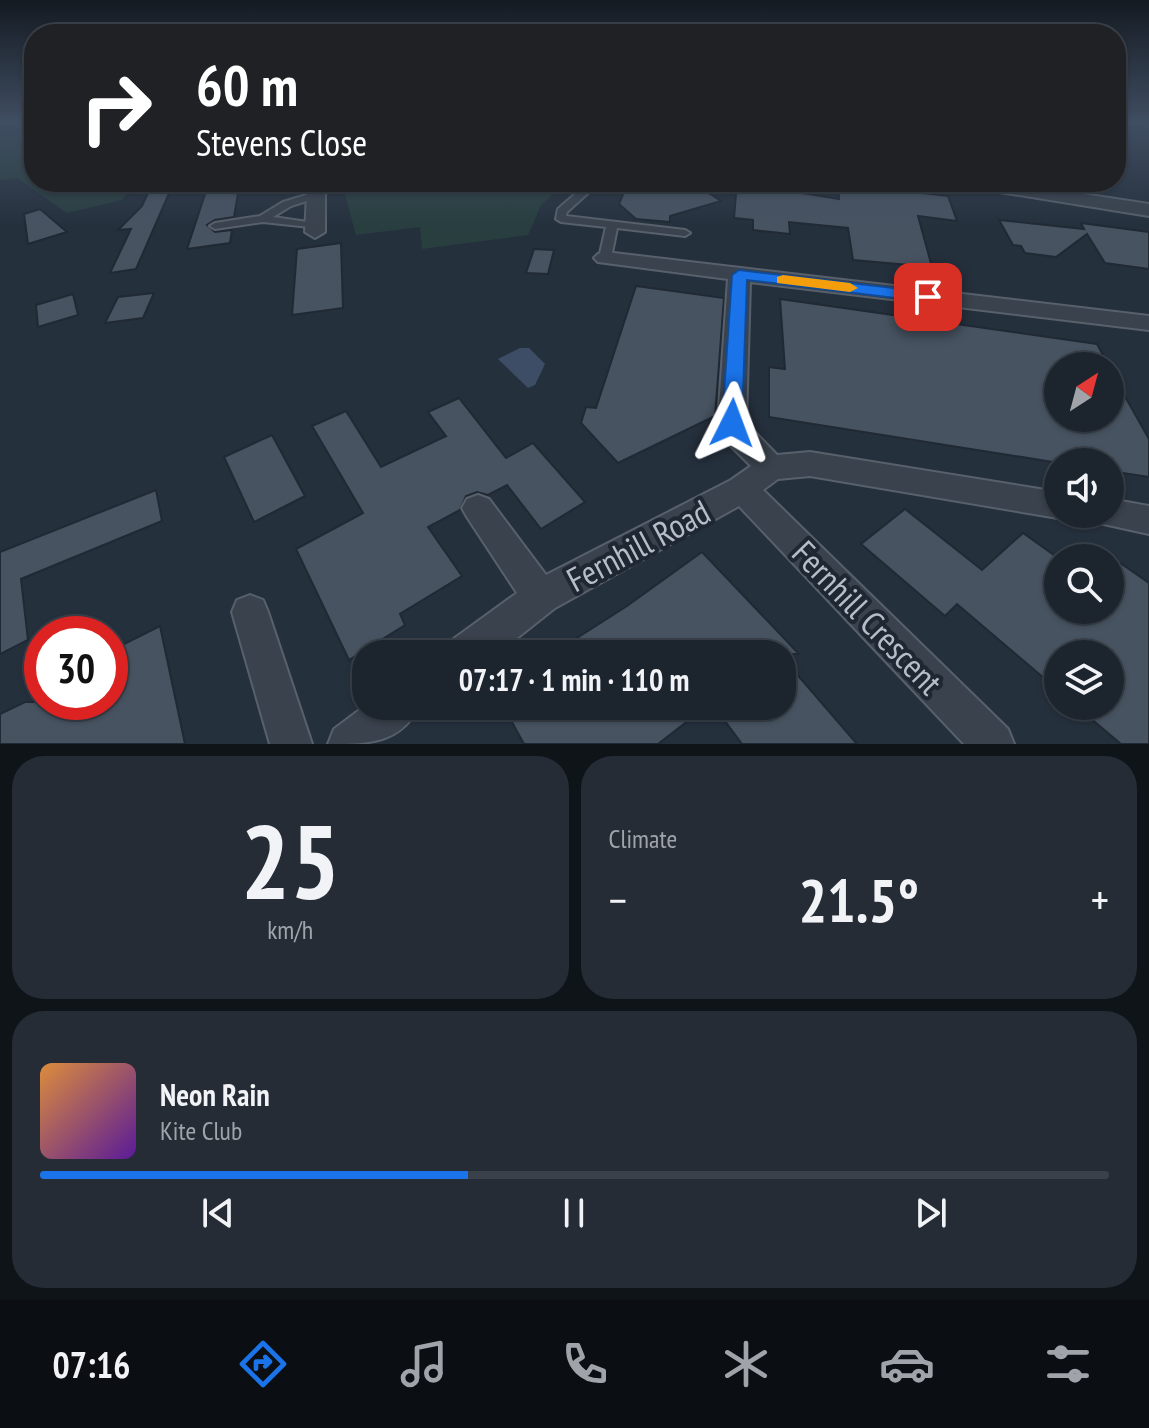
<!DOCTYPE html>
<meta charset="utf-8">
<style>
:root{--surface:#1c242e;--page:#252c36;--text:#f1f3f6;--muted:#a0a4aa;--line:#3a414a;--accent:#1a73e8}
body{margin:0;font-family:"PT Sans Narrow",sans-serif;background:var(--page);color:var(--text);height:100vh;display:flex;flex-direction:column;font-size:30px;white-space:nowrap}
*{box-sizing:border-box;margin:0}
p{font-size:26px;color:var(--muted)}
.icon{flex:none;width:44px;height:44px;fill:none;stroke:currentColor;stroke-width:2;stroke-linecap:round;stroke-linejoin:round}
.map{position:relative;height:744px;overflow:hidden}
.sheet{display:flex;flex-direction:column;gap:12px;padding:12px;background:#0f1419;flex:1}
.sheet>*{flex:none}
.guide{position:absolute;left:24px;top:24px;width:1102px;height:168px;border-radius:32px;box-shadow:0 2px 6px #0004,0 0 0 2px var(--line);background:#202124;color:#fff;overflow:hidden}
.needle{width:52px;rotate:36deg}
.controls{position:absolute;left:1044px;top:352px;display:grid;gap:16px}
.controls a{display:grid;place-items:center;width:80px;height:80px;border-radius:50%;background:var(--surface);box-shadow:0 2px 6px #0004,0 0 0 2px var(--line);font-size:40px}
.speed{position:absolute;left:24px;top:616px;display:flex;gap:16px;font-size:40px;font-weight:700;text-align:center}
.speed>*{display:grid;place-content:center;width:104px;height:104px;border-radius:50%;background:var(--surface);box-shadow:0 2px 6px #0004,0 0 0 2px var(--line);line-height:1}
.speed .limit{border:12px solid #d22;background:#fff;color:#111}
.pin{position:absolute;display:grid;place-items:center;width:68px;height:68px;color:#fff;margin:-34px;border-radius:16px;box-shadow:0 4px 12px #0006}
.me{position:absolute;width:88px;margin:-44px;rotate:3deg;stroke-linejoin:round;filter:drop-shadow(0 0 6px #0008)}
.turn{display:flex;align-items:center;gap:28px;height:168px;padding:0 40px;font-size:36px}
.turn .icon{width:104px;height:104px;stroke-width:2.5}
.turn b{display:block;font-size:56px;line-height:68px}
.big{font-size:60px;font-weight:700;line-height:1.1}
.sheet .card{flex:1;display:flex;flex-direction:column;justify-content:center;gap:12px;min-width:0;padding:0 28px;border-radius:32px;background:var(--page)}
.sheet .dial{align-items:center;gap:0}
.dial b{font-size:104px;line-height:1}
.song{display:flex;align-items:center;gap:24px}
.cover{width:96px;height:96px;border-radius:12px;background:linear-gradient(135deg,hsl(30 70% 55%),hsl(270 70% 35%))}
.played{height:8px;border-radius:4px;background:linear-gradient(90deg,var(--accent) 40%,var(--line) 40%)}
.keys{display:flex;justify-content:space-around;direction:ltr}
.heat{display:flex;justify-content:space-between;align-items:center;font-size:44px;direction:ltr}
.sheet .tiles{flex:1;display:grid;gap:12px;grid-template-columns:1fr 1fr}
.card:last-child{grid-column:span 2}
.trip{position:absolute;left:352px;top:640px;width:444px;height:80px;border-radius:32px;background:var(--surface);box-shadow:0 2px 6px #0004,0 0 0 2px var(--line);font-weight:700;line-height:80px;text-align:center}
.tabs{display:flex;height:128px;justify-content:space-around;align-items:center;background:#0b0e12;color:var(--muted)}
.tabs .icon{width:56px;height:56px}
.tabs .active{color:var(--accent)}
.tabs b{font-size:36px;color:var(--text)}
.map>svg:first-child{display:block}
.green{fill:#283e3f}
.water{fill:#3c4d65}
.building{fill:#475361;stroke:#202934;stroke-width:2}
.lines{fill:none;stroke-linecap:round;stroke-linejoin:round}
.service-casing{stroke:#57606b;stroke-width:4}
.minor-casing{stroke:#57606b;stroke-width:4}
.service{fill:#39424d;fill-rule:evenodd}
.minor{fill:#39424d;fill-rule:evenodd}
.route{fill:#1a73e8;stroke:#114b97;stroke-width:2}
.slow{fill:#f59e0b}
.labels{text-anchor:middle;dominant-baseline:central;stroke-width:8;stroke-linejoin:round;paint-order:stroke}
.near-street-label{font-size:34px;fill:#b5bdc8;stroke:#1e2732}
</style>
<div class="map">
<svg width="1149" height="744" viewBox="0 0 1149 744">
<rect width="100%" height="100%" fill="#25303d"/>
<!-- green -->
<g class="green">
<path d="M34 127V182H136L122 200 67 213 17 178 0 180V137L28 132Z"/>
<path d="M383 182H567L541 205 528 235 422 249 420 227 356 235 343 188 371 192Z"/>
</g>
<!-- water -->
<path class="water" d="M520 348H529L545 364 535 385 528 388 498 359Z"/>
<!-- building -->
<g class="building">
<path d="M153 182H174L136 269 110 273 131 229 118 230 142 206Z"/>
<path d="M209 182H240L234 217 215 220 207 225 215 232 232 230 230 243 187 249Z"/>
<path d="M628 182H692L721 201 670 216V222L636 219 619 204Z"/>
<path d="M737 182 839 199 838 183 948 196 957 221 918 216 932 267 853 260 848 228 789 222 790 234 753 230V220L734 218Z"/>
<path d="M40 209 67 232 28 244 24 214Z"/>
<path d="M999 220 1084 229 1081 223 1149 232V269L1105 263 1087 234 1056 257 1025 253 1021 246 1013 245Z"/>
<path d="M341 243 343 308 292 315 297 249Z"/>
<path d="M534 249 554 250 548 274 526 273Z"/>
<path d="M636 286 724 298 715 416 618 463 581 423 586 407 596 408Z"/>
<path d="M154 293 143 318 105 323 118 297Z"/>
<path d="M73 294 78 315 38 327 36 305Z"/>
<path d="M780 299 1097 344 1109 366H1058V418H1110V370L1149 439V477L1110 471V462H1053L769 417V367L785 369Z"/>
<path d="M459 398 506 458 533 443 585 502 541 529 507 485 488 495 477 492 466 496 460 510 428 527 462 576 400 614 405 625 349 660 296 549 363 513 312 426 346 411 381 467 446 436 428 412Z"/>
<path d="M272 435 305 496 254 522 224 457Z"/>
<path d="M156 490 162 521 21 579 28 640 0 654V552Z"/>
<path d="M905 509 982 570 1023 533 1058 558V610H1110V556L1149 583V744H1121L1076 706H1110V654H1058V690L957 604 945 616 861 544Z"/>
<path d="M702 552 799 654H552L627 606Z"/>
<path d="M160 626 185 744H0V714L25 702H110V651Z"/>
<path d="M782 657 857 744H742L714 706H782Z"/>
<path d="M503 706H707L658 744H524Z"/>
</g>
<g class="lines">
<defs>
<g id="service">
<path d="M249 182 319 183 324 186 319 189 246 187V183Z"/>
<path d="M589 182H600L567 212 566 216 685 230 690 233 685 236 617 228 611 258 609 260H601L599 258 606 227 561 222 556 219 558 209Z"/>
<path d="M316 192 319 193V197L291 206 273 217 315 223 320 226 319 228 263 222 215 229 210 226 215 223 260 216 283 202Z"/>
</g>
<g id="minor">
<path d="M312 182H330L325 195V232L315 238 305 232 307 195Z"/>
<path d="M960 182H1004L1149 204V216L969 187Z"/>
<path d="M605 252 1149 316V330L750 282 746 423 777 455 810 452 1058 492V514H1069L1058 518 810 476 778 479 763 490 1008 729 1014 744H964L739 506 555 608 497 654H447L452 640 517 593 467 517 462 508 467 499 478 495 489 499 546 575 731 480 751 466 730 445 718 423 728 279 598 262 594 258 598 254Z"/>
<path d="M1110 499 1149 506V534L1099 523 1094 514H1110Z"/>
<path d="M250 595 263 600 268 612 312 744H270L232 612 237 600Z"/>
<path d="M366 705 419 706C401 744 367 744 328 744L334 729Z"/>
</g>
</defs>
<!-- service casing -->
<use href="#service" class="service-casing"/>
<!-- minor casing -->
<use href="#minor" class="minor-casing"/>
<!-- service -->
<use href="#service" class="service"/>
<!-- minor -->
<use href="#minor" class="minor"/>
</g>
<!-- sky -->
<linearGradient id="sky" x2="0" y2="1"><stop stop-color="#141a22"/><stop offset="0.54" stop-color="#404e62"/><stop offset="1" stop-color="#404e62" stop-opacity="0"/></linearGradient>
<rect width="1149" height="227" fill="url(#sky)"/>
<!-- route -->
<path class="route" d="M739 270 928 292 936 297 928 302 747 280 742 423 739 428H725L722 423 732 275Z"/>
<!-- slow -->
<path class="slow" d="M783 275 850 283 858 288 850 292 777 283V277Z"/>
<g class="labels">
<!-- near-street labels -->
<g class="near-street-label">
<text transform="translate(638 545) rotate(-28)">Fernhill Road</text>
<text transform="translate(868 617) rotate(46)">Fernhill Crescent</text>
</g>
</g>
</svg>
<div class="controls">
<a><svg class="needle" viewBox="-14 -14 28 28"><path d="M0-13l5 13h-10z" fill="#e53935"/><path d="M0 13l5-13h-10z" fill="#a0a4aa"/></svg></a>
<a><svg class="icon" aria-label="sound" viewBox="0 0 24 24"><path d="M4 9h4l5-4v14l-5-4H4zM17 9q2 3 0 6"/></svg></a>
<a><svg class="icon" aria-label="search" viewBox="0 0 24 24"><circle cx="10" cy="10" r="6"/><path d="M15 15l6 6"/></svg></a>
<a><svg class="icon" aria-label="layers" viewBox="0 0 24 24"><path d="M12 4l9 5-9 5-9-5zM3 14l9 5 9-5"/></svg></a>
</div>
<div class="speed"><div class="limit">30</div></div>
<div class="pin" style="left:928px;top:297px;background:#d93025"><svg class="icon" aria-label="arrive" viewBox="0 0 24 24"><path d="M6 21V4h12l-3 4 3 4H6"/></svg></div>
<svg class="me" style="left:732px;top:423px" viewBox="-20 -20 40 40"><path d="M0-17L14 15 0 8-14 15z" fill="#1a73e8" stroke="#fff" stroke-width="4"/></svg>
<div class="trip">07:17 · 1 min · 110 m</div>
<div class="guide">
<div class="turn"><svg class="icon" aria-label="right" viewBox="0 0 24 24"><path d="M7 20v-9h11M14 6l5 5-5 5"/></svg><div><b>60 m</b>Stevens Close</div></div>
</div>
</div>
<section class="sheet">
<div class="tiles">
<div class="card dial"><b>25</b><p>km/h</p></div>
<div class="card"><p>Climate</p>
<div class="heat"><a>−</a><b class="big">21.5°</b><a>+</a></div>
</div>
<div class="card">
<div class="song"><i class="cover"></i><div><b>Neon Rain</b><p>Kite Club</p></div></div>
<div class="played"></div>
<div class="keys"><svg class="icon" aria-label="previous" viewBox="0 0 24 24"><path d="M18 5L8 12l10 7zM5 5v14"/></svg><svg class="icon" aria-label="pause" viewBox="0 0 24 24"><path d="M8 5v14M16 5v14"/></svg><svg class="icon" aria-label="next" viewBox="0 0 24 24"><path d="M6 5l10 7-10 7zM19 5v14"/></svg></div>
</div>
</div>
</section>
<nav class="tabs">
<b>07:16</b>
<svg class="icon active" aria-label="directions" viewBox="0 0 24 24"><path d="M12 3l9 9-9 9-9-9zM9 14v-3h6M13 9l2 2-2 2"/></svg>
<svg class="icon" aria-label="music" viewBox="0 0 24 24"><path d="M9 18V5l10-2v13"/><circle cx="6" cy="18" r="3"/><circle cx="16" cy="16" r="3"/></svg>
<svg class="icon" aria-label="phone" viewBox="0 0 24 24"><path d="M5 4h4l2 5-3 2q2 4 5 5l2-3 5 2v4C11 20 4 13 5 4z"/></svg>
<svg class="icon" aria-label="climate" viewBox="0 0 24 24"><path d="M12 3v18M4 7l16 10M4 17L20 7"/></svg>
<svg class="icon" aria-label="car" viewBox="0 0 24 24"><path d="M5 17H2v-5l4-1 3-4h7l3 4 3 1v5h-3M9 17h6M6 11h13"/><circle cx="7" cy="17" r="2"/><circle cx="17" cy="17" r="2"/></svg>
<svg class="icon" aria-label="filters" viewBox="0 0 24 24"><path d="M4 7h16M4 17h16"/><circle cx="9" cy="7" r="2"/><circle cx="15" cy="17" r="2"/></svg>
</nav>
